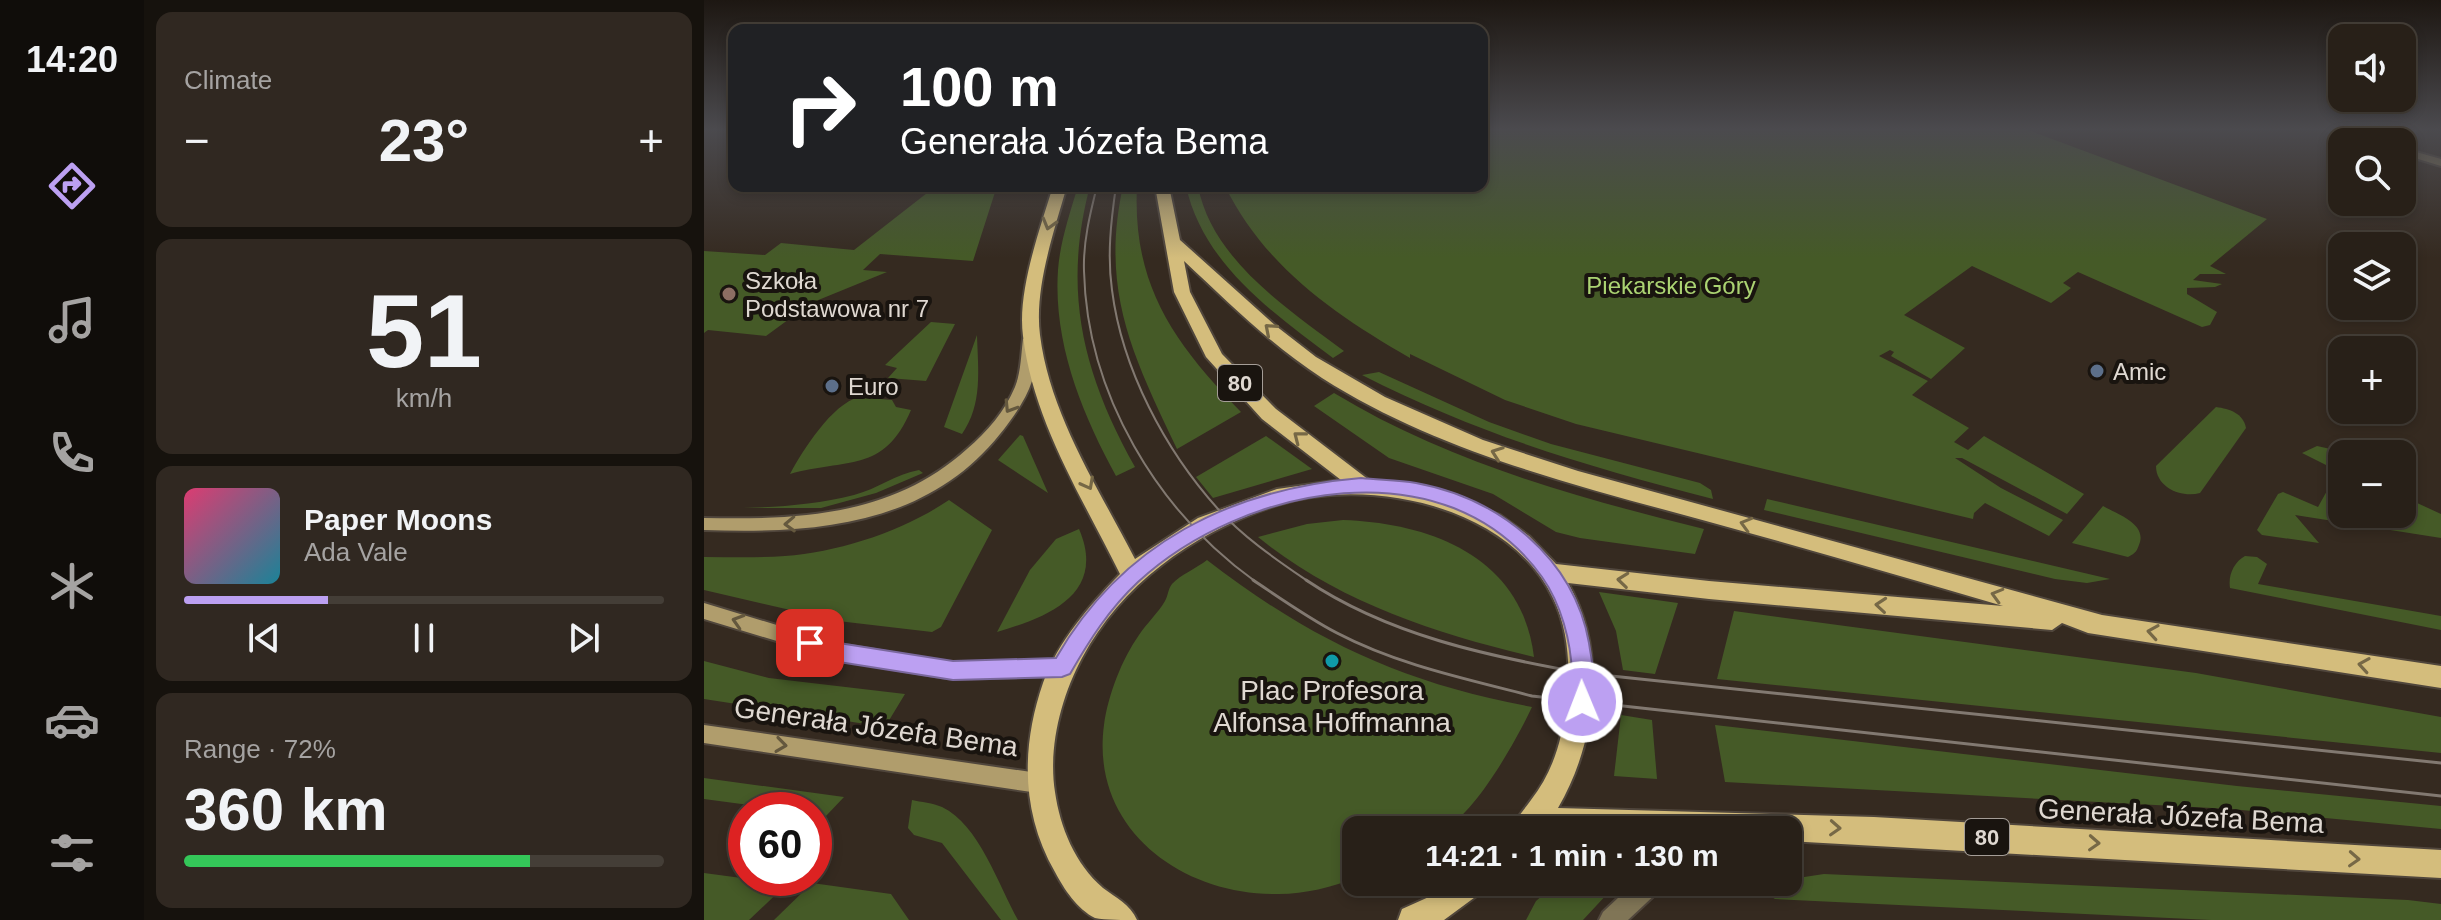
<!DOCTYPE html>
<meta charset="utf-8">
<style>
:root{--surface:#282018;--page:#302821;--text:#f1f3f6;--muted:#a5a3a2;--line:#443e37;--accent:#bca0f2}
body{margin:0;font-family:Helvetica,sans-serif;background:var(--page);color:var(--text);height:100vh;display:flex;flex-direction:column;font-size:30px;white-space:nowrap}
*{box-sizing:border-box;margin:0}
p{font-size:26px;color:var(--muted)}
.icon{flex:none;width:44px;height:44px;fill:none;stroke:currentColor;stroke-width:2;stroke-linecap:round;stroke-linejoin:round}
.map{position:relative;flex:1;overflow:hidden}
.side{display:flex;flex-direction:column;gap:12px;padding:12px;background:#16120d;width:560px}
.side>*{flex:none}
.hud{position:absolute;left:24px;top:24px;width:760px;height:168px;border-radius:16px;box-shadow:0 4px 12px #0003,0 0 0 2px var(--line);background:#202124;color:#fff;overflow:hidden}
.tools{position:absolute;left:1624px;top:24px;display:grid;gap:16px}
.tools a{display:grid;place-items:center;width:88px;height:88px;border-radius:16px;background:var(--surface);box-shadow:0 4px 12px #0003,0 0 0 2px var(--line);font-size:40px}
.speed{position:absolute;left:24px;top:792px;display:flex;gap:16px;font-size:40px;font-weight:700;text-align:center}
.speed>*{display:grid;place-content:center;width:104px;height:104px;border-radius:50%;background:var(--surface);box-shadow:0 4px 12px #0003,0 0 0 2px var(--line);line-height:1}
.speed .limit{border:12px solid #d22;background:#fff;color:#111}
.pin{position:absolute;display:grid;place-items:center;width:68px;height:68px;color:#fff;margin:-34px;border-radius:16px;box-shadow:0 4px 12px #0006}
.me{position:absolute;width:88px;margin:-44px;rotate:359deg;stroke-linejoin:round;filter:drop-shadow(0 0 6px #0008)}
.turn{display:flex;align-items:center;gap:28px;height:168px;padding:0 40px;font-size:36px}
.turn .icon{width:104px;height:104px;stroke-width:2.5}
.turn b{display:block;font-size:56px;line-height:68px}
.big{font-size:60px;font-weight:700;line-height:1.1}
.side .widget{flex:1;display:flex;flex-direction:column;justify-content:center;gap:12px;min-width:0;padding:0 28px;border-radius:16px;background:var(--page)}
.side .dial{align-items:center;gap:0}
.dial b{font-size:104px;line-height:1}
.song{display:flex;align-items:center;gap:24px}
.cover{width:96px;height:96px;border-radius:12px;background:linear-gradient(135deg,hsl(340 70% 55%),hsl(190 70% 35%))}
.played{height:8px;border-radius:4px;background:linear-gradient(90deg,var(--accent) 30%,var(--line) 30%)}
.keys{display:flex;justify-content:space-around;direction:ltr}
.heat{display:flex;justify-content:space-between;align-items:center;font-size:44px;direction:ltr}
.charge{height:12px;border-radius:6px;background:linear-gradient(90deg,#34c759 72%,var(--line) 0)}
.trip{position:absolute;left:638px;top:816px;width:460px;height:80px;border-radius:16px;background:var(--surface);box-shadow:0 4px 12px #0003,0 0 0 2px var(--line);font-weight:700;line-height:80px;text-align:center}
main{display:flex;flex:1;min-height:0}
.tab-bar{display:flex;flex-direction:column;width:144px;justify-content:space-around;align-items:center;background:#100d0a;color:var(--muted)}
.tab-bar .icon{width:56px;height:56px}
.tab-bar .on{color:var(--accent)}
.tab-bar b{font-size:36px;color:var(--text)}
.map>svg:first-child{display:block}
.green{fill:#455a27}
.lines{fill:none;stroke-linecap:round;stroke-linejoin:round}
.minor-casing{stroke:#50463c;stroke-width:4}
.secondary-casing{stroke:#50463c;stroke-width:4}
.primary-casing{stroke:#50463c;stroke-width:4}
.minor{fill:#807556;fill-rule:evenodd}
.secondary{fill:#b09d6c;fill-rule:evenodd}
.primary{fill:#d4bd7c;fill-rule:evenodd}
.tram-far1{stroke:#827971;stroke-width:2}
.tram{stroke:#827971;stroke-width:3}
.oneway{stroke:#766846}
.oneway2{stroke:#64583e}
.route{fill:#bca0f2;stroke:#7a689d;stroke-width:2}
.education-dot{fill:#8d6e63;stroke:#19140f;stroke-width:3}
.service-dot{fill:#5c6f8a;stroke:#19140f;stroke-width:3}
.culture-dot{fill:#0f9aa8;stroke:#19140f;stroke-width:3}
.labels{text-anchor:middle;dominant-baseline:central;stroke-width:8;stroke-linejoin:round;paint-order:stroke}
.shield{fill:#19140f;stroke:#a49d97;stroke-width:2}
.shield-label{font-size:22px;font-weight:bold;fill:#dfd8d1}
.poi-label{font-size:24px;fill:#dfd8d1;stroke:#19140f;text-anchor:start}
.park-label{font-size:24px;fill:#abd372;stroke:#19140f}
.near-poi-label{font-size:28px;fill:#dfd8d1;stroke:#19140f}
.near-street-label{font-size:28px;fill:#dfd8d1;stroke:#19140f}
</style>
<main>
<nav class="tab-bar">
<b>14:20</b>
<svg class="icon on" aria-label="directions" viewBox="0 0 24 24"><path d="M12 3l9 9-9 9-9-9zM9 14v-3h6M13 9l2 2-2 2"/></svg>
<svg class="icon" aria-label="music" viewBox="0 0 24 24"><path d="M9 18V5l10-2v13"/><circle cx="6" cy="18" r="3"/><circle cx="16" cy="16" r="3"/></svg>
<svg class="icon" aria-label="phone" viewBox="0 0 24 24"><path d="M5 4h4l2 5-3 2q2 4 5 5l2-3 5 2v4C11 20 4 13 5 4z"/></svg>
<svg class="icon" aria-label="climate" viewBox="0 0 24 24"><path d="M12 3v18M4 7l16 10M4 17L20 7"/></svg>
<svg class="icon" aria-label="car" viewBox="0 0 24 24"><path d="M5 17H2v-5l4-1 3-4h7l3 4 3 1v5h-3M9 17h6M6 11h13"/><circle cx="7" cy="17" r="2"/><circle cx="17" cy="17" r="2"/></svg>
<svg class="icon" aria-label="filters" viewBox="0 0 24 24"><path d="M4 7h16M4 17h16"/><circle cx="9" cy="7" r="2"/><circle cx="15" cy="17" r="2"/></svg>
</nav>
<section class="side">
<div class="widget"><p>Climate</p>
<div class="heat"><a>−</a><b class="big">23°</b><a>+</a></div>
</div>
<div class="widget dial"><b>51</b><p>km/h</p></div>
<div class="widget">
<div class="song"><i class="cover"></i><div><b>Paper Moons</b><p>Ada Vale</p></div></div>
<div class="played"></div>
<div class="keys"><svg class="icon" aria-label="previous" viewBox="0 0 24 24"><path d="M18 5L8 12l10 7zM5 5v14"/></svg><svg class="icon" aria-label="pause" viewBox="0 0 24 24"><path d="M8 5v14M16 5v14"/></svg><svg class="icon" aria-label="next" viewBox="0 0 24 24"><path d="M6 5l10 7-10 7zM19 5v14"/></svg></div>
</div>
<div class="widget"><p>Range · 72%</p><b class="big">360 km</b><div class="charge"></div></div>
</section>
<div class="map">
<svg width="1737" height="920" viewBox="0 0 1737 920">
<rect width="100%" height="100%" fill="#352a20"/>
<!-- green -->
<g class="green">
<path d="M778 129H1321L1563 219 1506 266 1522 274H1496L1489 280 1518 284 1511 287 1483 288V294L1513 312 1506 325 1498 327 1374 272 1359 283 1367 288 1347 303 1268 266 1200 315 1261 348 1227 379 1187 356 1190 352 1186 350 1175 356 1224 381 1208 395 1265 428 1250 442 1264 450 1280 436 1380 494 1363 514 1258 458H1251L1297 488 1359 520 1345 536 1281 503 1270 513 1269 519 872 424 801 400 706 354V358C630 314 561 267 521 186H778Z"/>
<path d="M232 186H293L269 261 176 254 159 270 183 272 107 303 62 336 4 330 0 333V251L61 255 77 243 150 250Z"/>
<path d="M374 186H386C358 291 379 374 431 467L412 476C378 414 349 343 354 270 356 242 366 213 374 186Z"/>
<path d="M419 186H433C428 286 471 344 537 412L473 449C429 356 396 291 419 186Z"/>
<path d="M482 186H494C508 260 584 309 640 351L629 358C569 313 499 264 482 186Z"/>
<path d="M227 322 251 324 222 381 184 378 193 368 181 365Z"/>
<path d="M273 335C274 370 279 404 258 434L240 427Z"/>
<path d="M675 372 785 422 847 444 996 483 1007 490 1009 499C882 466 776 435 658 375Z"/>
<path d="M630 393C744 462 871 497 1000 529L991 554 876 538 852 532 789 494 685 458 610 406Z"/>
<path d="M155 397 188 400 192 407 207 410C180 474 142 458 86 474 99 450 128 404 155 397Z"/>
<path d="M1512 407C1526 409 1539 413 1542 428L1496 493C1478 498 1452 488 1452 466Z"/>
<path d="M316 435 319 436 344 493 294 460Z"/>
<path d="M562 436 608 469 509 498 492 477Z"/>
<path d="M1613 446 1649 454H1638V514H1698V496L1737 514V538L1591 515 1615 543 1558 535 1553 530 1574 494 1579 492 1614 507 1634 471 1598 453Z"/>
<path d="M215 470 219 473 172 493 117 508H18C63 508 106 506 150 495 173 489 192 474 215 470Z"/>
<path d="M1063 499 1406 579 1383 583 1351 579 1060 510Z"/>
<path d="M245 500 288 530 237 627 228 632 134 621 0 590V557C27 557 54 558 81 556 136 552 199 531 245 500Z"/>
<path d="M1399 506C1413 514 1441 523 1436 542 1433 551 1432 553 1424 557L1368 543Z"/>
<path d="M639 520C727 523 818 557 830 657 731 633 634 602 554 537L603 524Z"/>
<path d="M375 529C403 594 344 617 293 632L326 570 352 539Z"/>
<path d="M1541 556 1553 557 1563 564 1554 584 1737 616V630L1526 588C1524 575 1530 562 1541 556Z"/>
<path d="M503 560C607 640 698 683 828 707 813 739 772 813 740 829 728 834 669 830 652 830V878C628 887 601 894 575 894 478 896 386 829 400 725 404 695 418 659 435 635 443 623 454 613 461 601 464 596 464 589 468 584 476 575 493 568 503 560Z"/>
<path d="M895 592 974 603 951 674 919 670 912 631Z"/>
<path d="M1030 611 1492 673 1737 717V753L1013 679Z"/>
<path d="M0 661 65 678 201 694 181 727 0 699Z"/>
<path d="M917 715 948 720 953 779 910 776Z"/>
<path d="M1011 725 1533 786 1737 806V829L1527 809 1021 782Z"/>
<path d="M0 778 140 797 122 816 110 814V810H82L0 799Z"/>
<path d="M208 800C217 802 229 803 238 807 275 824 295 887 314 920H297L238 843 210 835 204 828Z"/>
<path d="M0 873 83 884 45 920H0Z"/>
<path d="M1120 874 1704 900 1737 904V920H1507L1071 899 1054 889 1087 879Z"/>
<path d="M854 882H919L905 892 879 920H822L832 901Z"/>
<path d="M108 883 187 894 205 920H70Z"/>
</g>
<g class="lines">
<defs>
<g id="minor">
<path d="M1622 129H1637L1675 142H1659Z"/>
<path d="M1702 129H1713L1698 144 1689 142Z"/>
<path d="M1698 148 1737 159V166L1698 154Z"/>
<path d="M931 882H960L956 890 924 920H895L899 912Z"/>
</g>
<g id="secondary">
<path d="M326 335 333 339C331 353 331 368 328 381 322 400 308 419 296 434 223 526 109 534 0 530V518C95 520 189 516 263 449 283 432 301 411 311 387 317 372 317 355 319 339Z"/>
<path d="M0 603 135 644 249 663 358 660 365 662 368 668 365 674 358 676 249 679 135 660 0 619Z"/>
<path d="M0 725 334 773 342 776 345 783 342 790 334 793 0 743Z"/>
</g>
<g id="primary">
<path d="M349 186H363C350 231 330 289 336 335 346 415 395 489 431 559L494 518 573 489 637 480 558 419 502 357 470 292 451 186H465L476 240 572 326 612 357 681 397 779 440 874 471 1398 615 1737 666V688L1384 633 1358 623 1348 630 1005 599 864 583C903 652 893 741 854 808L1170 817 1737 850V878L1084 841V830H807C812 818 820 810 827 800 842 781 852 758 857 735 867 692 869 638 849 598 805 505 663 476 573 505 491 532 419 582 378 658 357 697 344 748 351 792 356 827 371 864 399 888 412 898 426 904 433 920 421 920 401 920 391 918 373 909 360 889 351 872 317 813 317 747 339 683 354 641 386 605 416 574 379 499 329 421 319 336 313 291 336 229 349 186ZM480 261C524 302 567 345 618 378 734 452 871 485 1002 521 1101 548 1200 577 1299 606L1005 581 852 564 825 536 796 515 720 486 665 480 572 409 518 354 486 292Z"/>
<path d="M744 882H782L778 892 740 920H694L698 909 727 896Z"/>
</g>
</defs>
<!-- minor casing -->
<use href="#minor" class="minor-casing"/>
<!-- secondary casing -->
<use href="#secondary" class="secondary-casing"/>
<!-- primary casing -->
<use href="#primary" class="primary-casing"/>
<!-- minor -->
<use href="#minor" class="minor"/>
<!-- secondary -->
<use href="#secondary" class="secondary"/>
<!-- primary -->
<use href="#primary" class="primary"/>
<!-- tram-far1 -->
<g class="tram-far1">
<path d="M393 186C386 214 379 242 380 271 383 394 453 511 552 582"/>
<path d="M412 186C407 221 403 255 408 290 418 369 461 450 514 509 540 538 573 560 605 582"/>
</g>
<!-- tram -->
<g class="tram">
<path d="M549 580C576 598 604 618 633 633 694 665 763 679 828 696L1737 796"/>
<path d="M602 580C684 635 783 656 879 673L1737 763"/>
</g>
</g>
<!-- one-way arrows -->
<defs><path id="oneway-chevron" d="M-2-3.5L2.5 0L-2 3.5" fill="none" stroke-width="1.6" stroke-linecap="round" stroke-linejoin="round" transform="scale(2)"/></defs>
<g class="oneway">
<use href="#oneway-chevron" transform="translate(345 224) rotate(106)"/>
<use href="#oneway-chevron" transform="translate(566 329) rotate(-139)"/>
<use href="#oneway-chevron" transform="translate(595 437) rotate(-142)"/>
<use href="#oneway-chevron" transform="translate(793 453) rotate(-160)"/>
<use href="#oneway-chevron" transform="translate(384 484) rotate(62)"/>
<use href="#oneway-chevron" transform="translate(1042 524) rotate(-164)"/>
<use href="#oneway-chevron" transform="translate(919 580) rotate(-174)"/>
<use href="#oneway-chevron" transform="translate(1293 595) rotate(-164)"/>
<use href="#oneway-chevron" transform="translate(1177 605) rotate(-175)"/>
<use href="#oneway-chevron" transform="translate(1449 632) rotate(-171)"/>
<use href="#oneway-chevron" transform="translate(1660 665) rotate(-171)"/>
<use href="#oneway-chevron" transform="translate(1131 828) rotate(3)"/>
<use href="#oneway-chevron" transform="translate(1390 843) rotate(3)"/>
<use href="#oneway-chevron" transform="translate(1650 859) rotate(3)"/>
</g>
<g class="oneway2">
<use href="#oneway-chevron" transform="translate(306 407) rotate(122)"/>
<use href="#oneway-chevron" transform="translate(86 524) rotate(178)"/>
<use href="#oneway-chevron" transform="translate(34 621) rotate(-163)"/>
<use href="#oneway-chevron" transform="translate(77 745) rotate(8)"/>
</g>
<!-- sky -->
<linearGradient id="sky" x2="0" y2="1"><stop stop-color="#1d1712"/><stop offset="0.5" stop-color="#4b4a4e"/><stop offset="1" stop-color="#4b4a4e" stop-opacity="0"/></linearGradient>
<rect width="1737" height="258" fill="url(#sky)"/>
<!-- route -->
<path class="route" d="M657 478C675 480 694 480 712 483 795 498 870 558 885 643 888 664 895 690 886 709L878 712 870 709C864 698 868 686 868 674 867 641 857 604 838 577 743 444 539 485 434 582 405 609 385 641 366 674L358 677 249 680 135 662 98 650 95 643 98 637 106 634 135 643 249 661 352 658C418 543 527 489 657 478Z"/>
<!-- markers -->
<circle class="education-dot" cx="25" cy="294" r="8"/>
<g class="service-dot">
<circle cx="1393" cy="371" r="8"/>
<circle cx="128" cy="386" r="8"/>
</g>
<circle class="culture-dot" cx="628" cy="661" r="8"/>
<g class="labels">
<!-- shield labels -->
<g class="shield">
<rect x="514" y="365" width="44" height="36" rx="6"/>
<rect x="1261" y="819" width="44" height="36" rx="6"/>
</g>
<g class="shield-label">
<text x="536" y="383">80</text>
<text x="1283" y="837">80</text>
</g>
<!-- poi labels -->
<g class="poi-label">
<text x="41" y="280">Szkoła<tspan x="41" dy="28">Podstawowa nr 7</tspan></text>
<text x="1409" y="371">Amic</text>
<text x="144" y="386">Euro</text>
</g>
<!-- park labels -->
<g class="park-label">
<text x="967" y="285">Piekarskie Góry</text>
</g>
<!-- near-poi labels -->
<g class="near-poi-label">
<text x="628" y="690">Plac Profesora<tspan x="628" dy="32">Alfonsa Hoffmanna</tspan></text>
</g>
<!-- near-street labels -->
<g class="near-street-label">
<text transform="translate(172 727) rotate(8)">Generała Józefa Bema</text>
<text transform="translate(1477 816) rotate(3)">Generała Józefa Bema</text>
</g>
</g>
</svg>
<div class="tools">
<a><svg class="icon" aria-label="sound" viewBox="0 0 24 24"><path d="M4 9h4l5-4v14l-5-4H4zM17 9q2 3 0 6"/></svg></a>
<a><svg class="icon" aria-label="search" viewBox="0 0 24 24"><circle cx="10" cy="10" r="6"/><path d="M15 15l6 6"/></svg></a>
<a><svg class="icon" aria-label="layers" viewBox="0 0 24 24"><path d="M12 4l9 5-9 5-9-5zM3 14l9 5 9-5"/></svg></a>
<a>+</a>
<a>−</a>
</div>
<div class="speed"><div class="limit">60</div></div>
<div class="pin" style="left:106px;top:643px;background:#d93025"><svg class="icon" aria-label="arrive" viewBox="0 0 24 24"><path d="M6 21V4h12l-3 4 3 4H6"/></svg></div>
<svg class="me" style="left:878px;top:702px" viewBox="-20 -20 40 40"><circle r="17" fill="#bca0f2" stroke="#fff" stroke-width="3"/><path d="M0-11L8 9 0 5-8 9z" fill="#fff"/></svg>
<div class="trip">14:21 · 1 min · 130 m</div>
<div class="hud">
<div class="turn"><svg class="icon" aria-label="right" viewBox="0 0 24 24"><path d="M7 20v-9h11M14 6l5 5-5 5"/></svg><div><b>100 m</b>Generała Józefa Bema</div></div>
</div>
</div>
</main>
